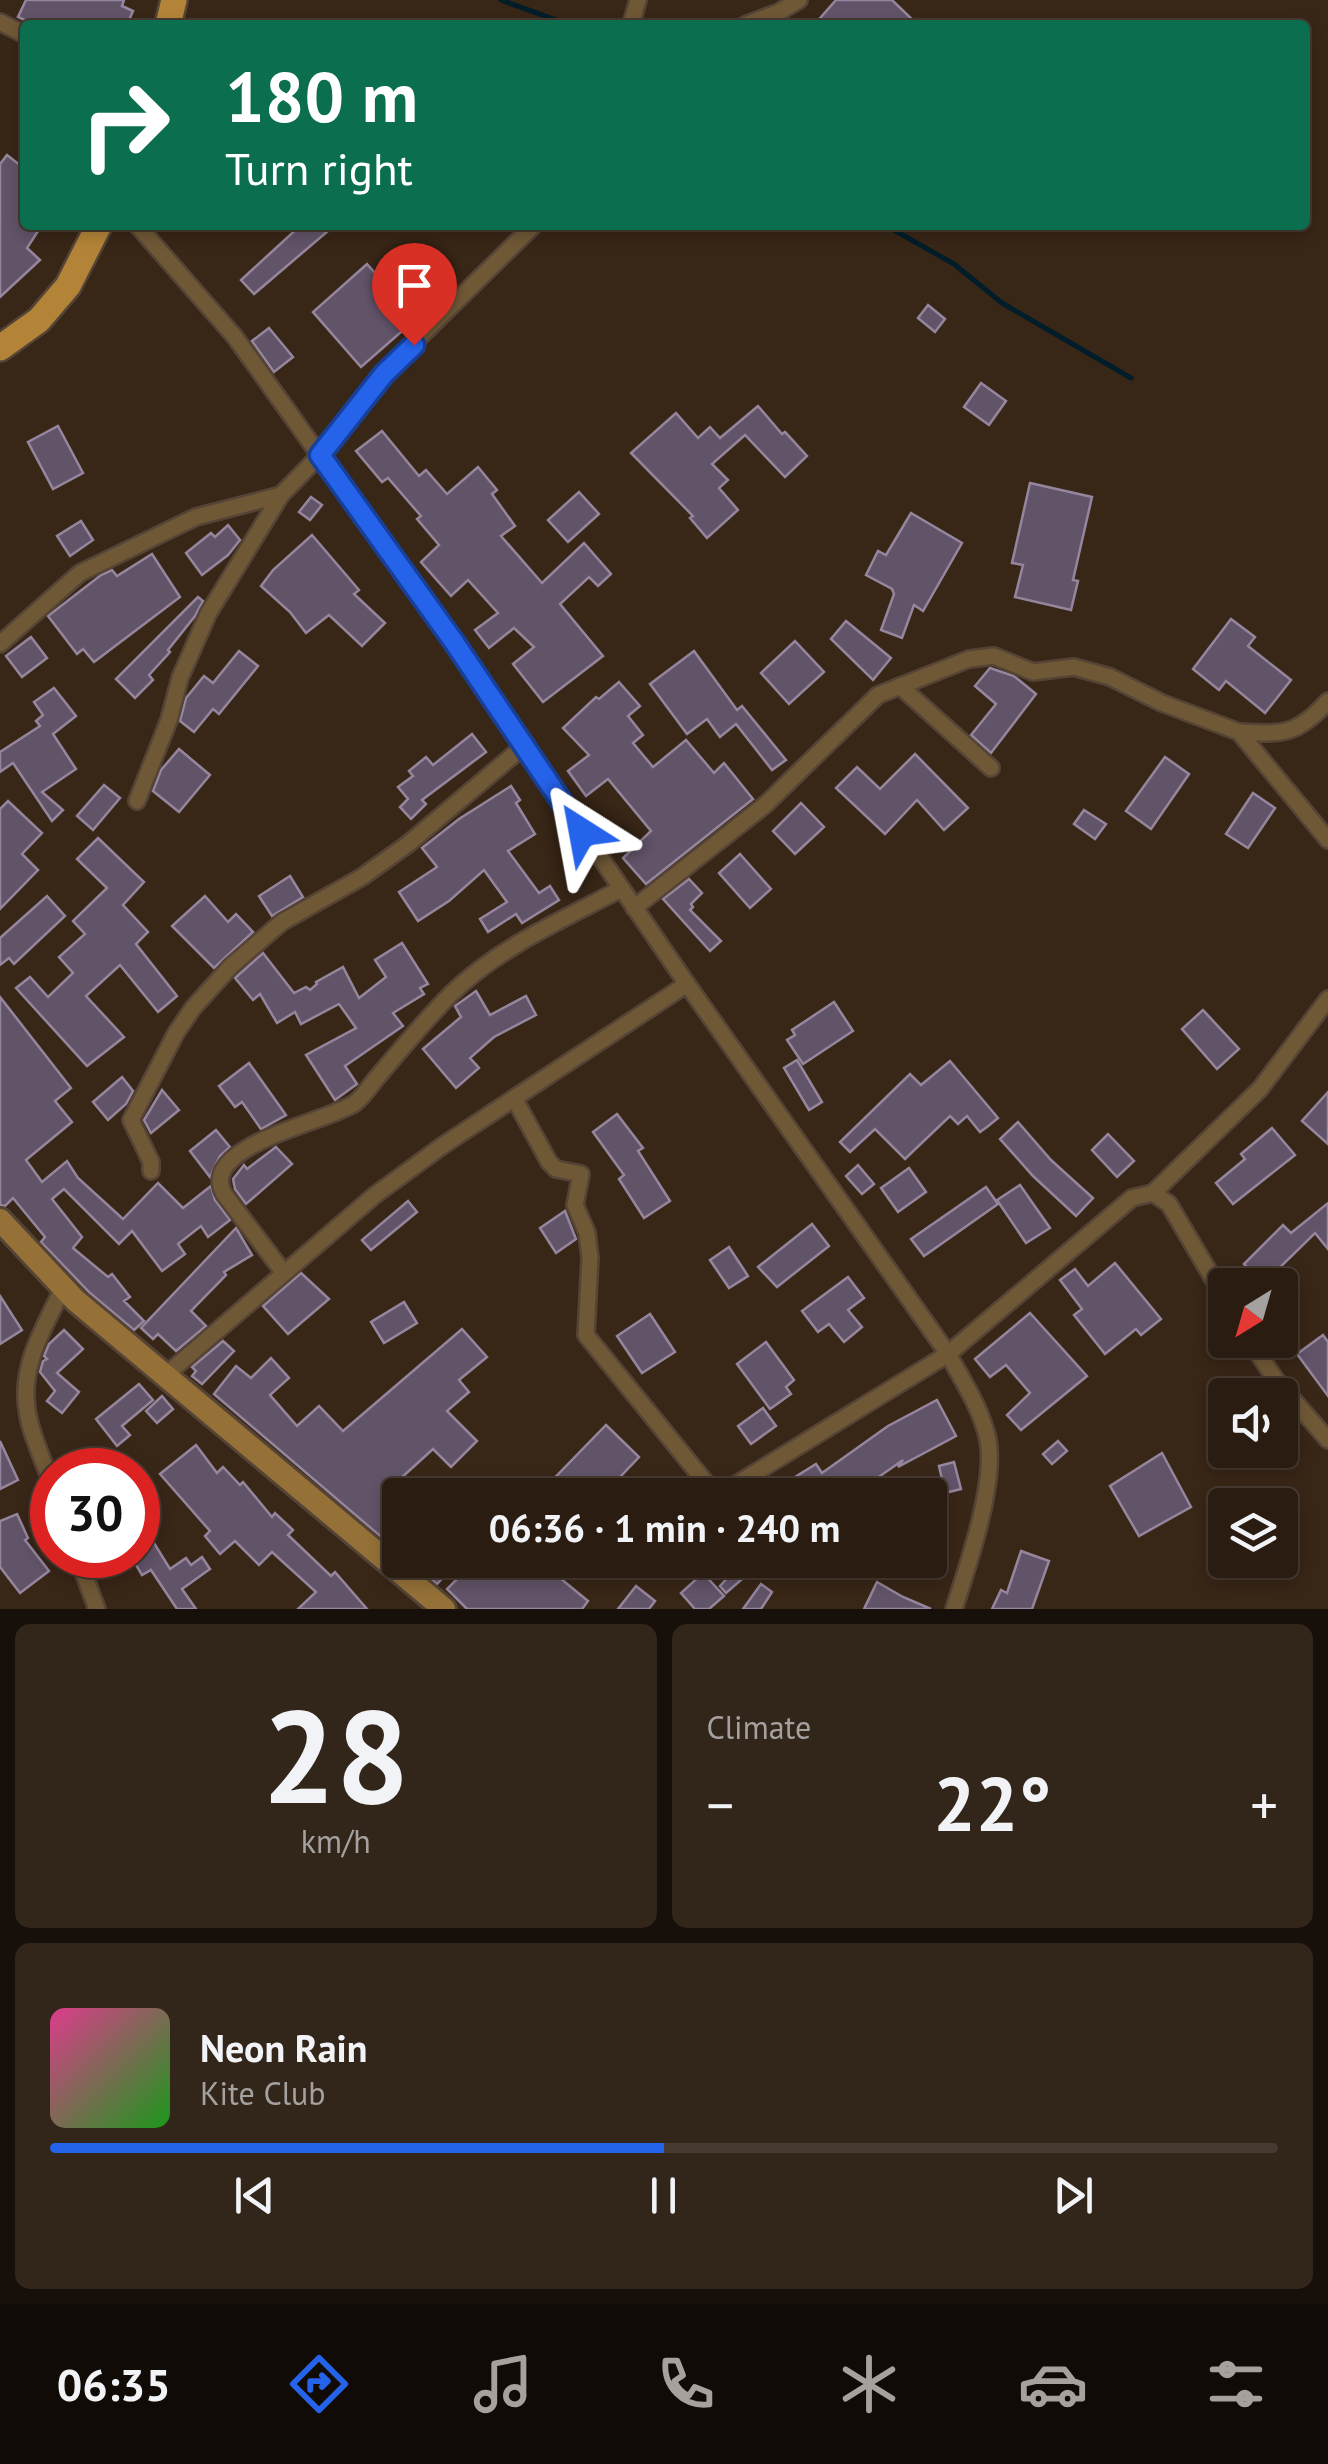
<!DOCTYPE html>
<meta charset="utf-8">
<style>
:root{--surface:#2a1c11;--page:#32251a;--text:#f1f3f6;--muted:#a5a19f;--line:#463a31;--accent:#2563eb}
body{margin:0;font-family:"PT Sans",sans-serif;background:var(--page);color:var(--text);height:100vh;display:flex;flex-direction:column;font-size:38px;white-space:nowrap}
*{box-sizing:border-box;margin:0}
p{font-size:32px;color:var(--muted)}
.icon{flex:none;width:55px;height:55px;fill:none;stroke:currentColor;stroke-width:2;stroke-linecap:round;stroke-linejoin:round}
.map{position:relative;height:1609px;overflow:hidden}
.panel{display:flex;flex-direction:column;gap:15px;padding:15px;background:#170f09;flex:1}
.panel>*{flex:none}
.banner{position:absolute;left:20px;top:20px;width:1290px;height:210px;border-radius:10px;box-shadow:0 5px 15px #0003,0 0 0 2px var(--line);background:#0b6e4f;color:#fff;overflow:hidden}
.needle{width:65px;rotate:217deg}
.controls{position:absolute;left:1208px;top:1268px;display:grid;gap:20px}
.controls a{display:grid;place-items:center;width:90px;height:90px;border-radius:10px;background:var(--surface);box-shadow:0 5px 15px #0003,0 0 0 2px var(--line);font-size:50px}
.speed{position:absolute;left:30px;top:1448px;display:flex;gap:20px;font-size:50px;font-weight:700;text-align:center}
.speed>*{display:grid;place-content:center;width:130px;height:130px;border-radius:50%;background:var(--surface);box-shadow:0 5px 15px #0003,0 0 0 2px var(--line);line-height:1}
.speed .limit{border:15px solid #d22;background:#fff;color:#111}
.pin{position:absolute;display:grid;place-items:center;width:85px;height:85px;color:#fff;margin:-102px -42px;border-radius:50% 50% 50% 0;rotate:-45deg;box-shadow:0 0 10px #0007}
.pin .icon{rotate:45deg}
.me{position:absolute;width:110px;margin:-55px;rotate:326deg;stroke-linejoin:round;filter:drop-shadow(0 0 8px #0008)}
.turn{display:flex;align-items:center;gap:35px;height:210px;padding:0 40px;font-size:45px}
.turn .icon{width:130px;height:130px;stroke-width:2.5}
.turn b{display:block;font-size:70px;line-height:85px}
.big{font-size:75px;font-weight:600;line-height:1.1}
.panel .card{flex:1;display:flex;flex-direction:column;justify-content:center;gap:15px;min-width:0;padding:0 35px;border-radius:15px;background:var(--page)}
.panel .dial{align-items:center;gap:0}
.dial b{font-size:130px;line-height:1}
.song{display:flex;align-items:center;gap:30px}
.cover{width:120px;height:120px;border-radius:15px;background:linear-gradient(135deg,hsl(330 70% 55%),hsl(120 70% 35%))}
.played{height:10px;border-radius:5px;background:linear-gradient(90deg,var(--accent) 50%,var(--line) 50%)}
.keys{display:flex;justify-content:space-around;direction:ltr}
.heat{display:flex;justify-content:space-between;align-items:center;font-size:55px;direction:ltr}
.panel .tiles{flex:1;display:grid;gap:15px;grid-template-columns:1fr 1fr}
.card:last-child{grid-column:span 2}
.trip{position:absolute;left:382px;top:1478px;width:565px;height:100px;border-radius:10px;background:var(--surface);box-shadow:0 5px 15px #0003,0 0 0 2px var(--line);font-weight:600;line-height:100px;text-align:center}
.tabs{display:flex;height:160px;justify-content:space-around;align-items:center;background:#110b07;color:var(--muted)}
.tabs .icon{width:70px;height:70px}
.tabs .selected{color:var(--accent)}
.tabs b{font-size:45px;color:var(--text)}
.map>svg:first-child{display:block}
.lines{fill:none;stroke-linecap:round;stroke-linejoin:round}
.stream{stroke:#011d29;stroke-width:5}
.building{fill:#615368;stroke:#95869d;stroke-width:2.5}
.minor-casing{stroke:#554436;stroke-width:20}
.secondary-casing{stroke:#554436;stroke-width:28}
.primary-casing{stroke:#554436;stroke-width:30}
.minor{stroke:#6f5836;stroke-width:15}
.secondary{stroke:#957138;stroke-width:22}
.primary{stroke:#b38438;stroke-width:25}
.route-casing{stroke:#184099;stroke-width:25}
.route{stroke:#2563eb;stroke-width:18}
</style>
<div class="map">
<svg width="1328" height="1609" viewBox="0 0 1328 1609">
<rect width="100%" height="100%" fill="#382617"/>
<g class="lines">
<!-- stream -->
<g class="stream">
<path d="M501 0 570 25"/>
<path d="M885 225 954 264 1002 303 1131 378"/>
</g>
</g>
<!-- building -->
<g class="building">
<path d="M26 0H124L122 6 133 11 127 25H35L18 17Z"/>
<path d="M836 0H892L918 25H814Z"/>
<path d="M7 155 25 169V225H42L27 248 40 260 0 297V164Z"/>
<path d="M301 225H335L254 294 241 280Z"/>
<path d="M367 264 416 319 361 367 313 312Z"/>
<path d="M928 305 945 319 935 332 918 318Z"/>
<path d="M269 328 293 357 274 372 252 341Z"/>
<path d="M981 383 1006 401 989 425 964 407Z"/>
<path d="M758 406 782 434 785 432 807 456 785 477 745 435 712 464 728 480 719 488 738 510 707 538 690 518 693 516 631 453 676 413 698 438 710 427 720 438Z"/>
<path d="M58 426 83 473 53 489 28 442Z"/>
<path d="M382 431 419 476 426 470 447 494 478 467 497 490 492 494 515 526 501 536 542 583 584 543 611 574 598 586 589 577 560 604 603 656 543 702 513 664 534 647 514 628 489 648 475 630 498 613 468 580 451 596 421 562 439 545 417 519 421 516 388 478 382 482 356 451Z"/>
<path d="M1030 483 1092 497 1073 580 1078 581 1071 610 1015 597 1023 565 1012 563Z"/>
<path d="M579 492 599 514 568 542 548 520Z"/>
<path d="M311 497 322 505 310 520 299 512Z"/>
<path d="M911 513 962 543 923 611 914 605 902 638 881 630 894 594 892 589 866 575 878 551 886 555Z"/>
<path d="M81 521 93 540 70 556 57 536Z"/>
<path d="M228 525 240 540 228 555 202 575 186 553 211 533 215 537Z"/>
<path d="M312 535 359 590 354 594 385 623 362 646 329 615 306 633 290 612 261 586 273 570Z"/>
<path d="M152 554 180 597 94 662 83 649 77 654 48 616 101 575 112 570 117 576Z"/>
<path d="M198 597 203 601 195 616 168 650 170 652 149 675 153 680 135 698 116 679Z"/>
<path d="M1231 619 1255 637 1248 646 1291 680 1265 713 1226 681 1219 690 1193 669Z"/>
<path d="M846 621 891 658 873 680 831 639Z"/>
<path d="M31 637 47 658 22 677 6 656Z"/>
<path d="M795 641 824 672 789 704 761 673Z"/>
<path d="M239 651 258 666 219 714 213 709 194 732 180 721 186 698 204 676 213 683Z"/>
<path d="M694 651 737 710 742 706 786 760 772 770 736 724 720 737 707 719 687 734 650 684Z"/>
<path d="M990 668 1014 676 1036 694 991 753 971 735 996 704 975 686Z"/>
<path d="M619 682 640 706 628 716 643 735 633 743 653 767 686 740 714 773 724 763 753 799 646 884 623 858 651 831 608 779 586 796 568 771 589 755 563 728 596 697 599 699Z"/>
<path d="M54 688 76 716 53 734 76 769 42 792 63 810 52 821 13 763 0 772V752L40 726 36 721 43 715 34 702Z"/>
<path d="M472 734 486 752 422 800 426 804 411 819 400 807 408 799 398 787 413 776 409 771 426 757 433 765Z"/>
<path d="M179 749 210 775 179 812 153 791 161 770Z"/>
<path d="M915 754 968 808 944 830 917 800 885 834 836 788 857 767 880 789Z"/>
<path d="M1165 757 1189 774 1151 829 1126 811Z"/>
<path d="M104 785 120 798 93 830 77 816Z"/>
<path d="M511 786 520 800 516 803 535 834 508 851 539 893 550 886 559 900 522 923 516 914 488 932 480 919 507 902 484 870 449 901 418 921 399 892 437 867 422 848 459 819Z"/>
<path d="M1253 793 1275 808 1248 848 1226 834Z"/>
<path d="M8 801 42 833 22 854 38 870 0 909V809Z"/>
<path d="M801 803 824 827 795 854 773 831Z"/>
<path d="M1084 810 1106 824 1095 839 1074 824Z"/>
<path d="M98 838 144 882 123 905 148 932 136 944 177 996 158 1012 120 965 86 996 124 1037 87 1066 16 988 30 977 48 997 73 973 59 957 85 934 73 921 107 888 77 859Z"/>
<path d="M740 854 771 889 750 908 719 873Z"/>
<path d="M290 876 303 897 272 916 259 896Z"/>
<path d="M689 879 702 893 691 904 693 907 690 910 721 941 710 951 663 899Z"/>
<path d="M47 896 65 916 14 964 9 958 0 965V938Z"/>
<path d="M205 896 228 922 236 914 253 932 214 968 172 926Z"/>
<path d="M402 943 428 984 420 988 424 994 393 1013 403 1026 345 1066 357 1084 335 1100 306 1055 356 1028 339 1004 301 1024 295 1012 277 1023 260 994 253 1000 235 978 263 953 294 993 306 987 310 990 317 984 316 982 343 967 359 998 386 977 375 960Z"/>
<path d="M476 991 490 1015 526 996 536 1015 494 1037 470 1058 479 1068 456 1088 423 1049 461 1017 455 1006Z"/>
<path d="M0 997 71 1088 55 1101 72 1122 26 1160 42 1182 67 1161 78 1178 123 1219 158 1183 183 1208 211 1186 215 1200 230 1220 208 1237 201 1226 178 1244 185 1254 162 1271 132 1231 119 1244 64 1189 52 1199 82 1237 73 1248 108 1277 112 1274 130 1297 124 1301 144 1321 134 1330 90 1293 41 1242 45 1237 13 1198 5 1206 0 1205Z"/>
<path d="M834 1002 853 1031 803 1064 787 1040 795 1035 792 1030Z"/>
<path d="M1203 1010 1239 1049 1217 1069 1182 1029Z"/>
<path d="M797 1060 822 1102 809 1110 784 1068Z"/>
<path d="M950 1061 998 1118 987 1127 980 1132 967 1116 958 1124 950 1116 905 1159 875 1129 850 1152 840 1142 910 1074 921 1085Z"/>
<path d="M249 1063 286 1115 261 1129 242 1102 235 1107 219 1086Z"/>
<path d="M122 1077 133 1091 126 1104 108 1120 93 1102Z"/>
<path d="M162 1090 179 1110 151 1133 144 1120Z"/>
<path d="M1328 1092V1144L1302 1121Z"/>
<path d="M617 1114 643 1148 638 1151 670 1201 644 1218 619 1179 624 1175 593 1132Z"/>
<path d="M1018 1122 1051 1160 1093 1198 1076 1216 1033 1176 1000 1139Z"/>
<path d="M1272 1128 1295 1155 1233 1204 1216 1183 1245 1159 1241 1154Z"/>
<path d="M216 1130 230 1147 220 1156 210 1177 190 1151Z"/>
<path d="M1108 1134 1134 1161 1117 1177 1092 1150Z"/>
<path d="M276 1147 292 1164 246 1204 235 1189 233 1179 244 1165 247 1169Z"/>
<path d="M858 1165 874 1184 862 1194 846 1176Z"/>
<path d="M909 1168 926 1192 898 1212 881 1188Z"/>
<path d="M1020 1185 1050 1228 1026 1243 997 1200Z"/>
<path d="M986 1187 998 1204 924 1256 911 1239Z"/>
<path d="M408 1201 417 1212 371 1250 362 1240Z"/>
<path d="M1328 1203V1249L1315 1233 1263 1284 1244 1264 1283 1225 1291 1233Z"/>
<path d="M565 1211 576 1239 556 1253 540 1228Z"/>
<path d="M812 1224 829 1246 777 1287 758 1267Z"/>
<path d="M236 1228 252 1255 224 1272 226 1275 191 1311 206 1326 176 1351 158 1334 153 1339 141 1328Z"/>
<path d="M729 1247 748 1276 729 1288 710 1260Z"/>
<path d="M1115 1263 1161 1319 1141 1335 1136 1329 1105 1354 1074 1315 1082 1309 1060 1280 1075 1269 1088 1286Z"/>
<path d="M301 1273 329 1299 288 1334 263 1306Z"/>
<path d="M848 1277 864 1298 848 1310 862 1327 844 1342 829 1324 818 1332 802 1311Z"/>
<path d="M0 1296 22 1330 0 1344Z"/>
<path d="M404 1302 417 1323 384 1343 371 1322Z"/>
<path d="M1030 1313 1087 1376 1021 1430 1007 1415 1030 1393 1006 1365 990 1377 975 1359Z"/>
<path d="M650 1314 675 1352 642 1373 617 1336Z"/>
<path d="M462 1329 487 1357 459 1380 469 1392 447 1411 477 1441 451 1467 433 1449 400 1479 417 1495H400V1553L214 1394 236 1366 251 1378 271 1358 289 1378 270 1395 297 1426 319 1406 343 1431Z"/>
<path d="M64 1330 83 1349 57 1373 79 1392 62 1413 47 1401 55 1391 40 1372 43 1361 47 1359 44 1356 49 1344Z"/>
<path d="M1323 1335 1328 1342V1396L1297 1354Z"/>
<path d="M223 1341 234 1351 202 1384 192 1376 196 1371 192 1367Z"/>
<path d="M766 1342 794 1380 786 1387 791 1394 770 1409 737 1364Z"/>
<path d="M139 1384 153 1400 122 1426 130 1435 117 1446 96 1419Z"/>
<path d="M162 1396 173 1409 157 1423 146 1411Z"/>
<path d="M937 1400 956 1436 898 1467 903 1460 853 1495H802L792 1479 816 1464 822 1473 888 1426Z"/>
<path d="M763 1408 776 1426 751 1444 738 1426Z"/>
<path d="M606 1425 639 1457 603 1495H538Z"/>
<path d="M0 1441 18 1480 0 1489Z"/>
<path d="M1058 1441 1067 1451 1052 1464 1043 1454Z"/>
<path d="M196 1445 217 1473 223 1467 240 1485 243 1482 272 1517 275 1513 293 1530 288 1535 331 1576 335 1572 367 1609H298L316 1592 272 1552 259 1565 235 1541 220 1554 205 1536 210 1531 160 1474Z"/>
<path d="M1162 1453 1191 1507 1139 1536 1110 1486Z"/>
<path d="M954 1462 961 1489 945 1493 939 1466Z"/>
<path d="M17 1514 28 1538 25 1540 49 1571 20 1593 0 1567V1521Z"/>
<path d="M138 1517 170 1569 186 1558 191 1565 202 1557 210 1569 182 1589 196 1609H177L151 1570 142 1575 130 1555H138Z"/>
<path d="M1021 1551 1049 1561 1032 1609H992L1001 1590 1007 1593Z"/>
<path d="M409 1560H432L447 1573 437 1584Z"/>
<path d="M476 1560H538L588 1601 582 1609H467L447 1589Z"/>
<path d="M744 1560H764L726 1593 720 1586Z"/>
<path d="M703 1573 724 1596 709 1609H695L681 1593Z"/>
<path d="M877 1582 903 1597 931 1609H864Z"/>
<path d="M761 1584 772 1592 761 1609H743Z"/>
<path d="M636 1586 655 1601 649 1609H618Z"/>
</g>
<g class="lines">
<defs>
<g id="minor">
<path d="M0 22 25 35"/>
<path d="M631 25 638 0"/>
<path d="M745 25 779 12 799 0"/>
<path d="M137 225 235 337 453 642 687 984 948 1354C963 1381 981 1408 988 1440 996 1484 968 1565 954 1609"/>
<path d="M0 644 80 573 196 517 281 495"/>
<path d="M900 686 991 768"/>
<path d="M1239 732C1282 734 1297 736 1328 701"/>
<path d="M137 801 169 720 180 678 208 614 281 495 320 455 383 373 534 225"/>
<path d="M634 908 765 805 878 695 969 659 994 656 1033 672 1074 667 1110 677 1162 703 1239 732 1328 840"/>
<path d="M514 1098 549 1162 556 1169 581 1174 575 1205 587 1233 590 1258 586 1335 711 1489 724 1492 948 1354 1132 1198 1153 1193 1260 1089 1328 999"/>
<path d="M151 1171V1162L131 1120 176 1033 193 1008 231 966 282 922 362 877 408 844 524 746"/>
<path d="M1153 1193 1169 1204 1225 1299"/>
<path d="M284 1273 224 1194C197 1145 328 1122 355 1103 364 1096 372 1083 380 1074 403 1047 426 1019 451 994 499 947 562 920 621 889"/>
<path d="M1249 1340 1276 1380 1328 1440"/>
<path d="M167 1374 375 1195 442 1146 687 984"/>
<path d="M52 1485C44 1461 30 1434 27 1409 20 1365 45 1326 63 1288"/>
<path d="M77 1555 97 1609"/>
</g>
<path id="secondary" d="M0 1220 75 1300 444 1609"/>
<g id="primary">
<path d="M168 25 174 0"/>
<path d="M0 348 39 320 68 286 99 225"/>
</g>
</defs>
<!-- minor casing -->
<use href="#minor" class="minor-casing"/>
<!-- secondary casing -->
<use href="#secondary" class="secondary-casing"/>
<!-- primary casing -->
<use href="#primary" class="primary-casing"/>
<!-- minor -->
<use href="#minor" class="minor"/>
<!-- secondary -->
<use href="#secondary" class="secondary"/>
<!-- primary -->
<use href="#primary" class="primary"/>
</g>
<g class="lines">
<defs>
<path id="route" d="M414 345 384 374 320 455 454 642 582 832"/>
</defs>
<!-- route casing -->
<use href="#route" class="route-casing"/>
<!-- route -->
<use href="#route" class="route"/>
</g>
</svg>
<div class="controls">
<a><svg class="needle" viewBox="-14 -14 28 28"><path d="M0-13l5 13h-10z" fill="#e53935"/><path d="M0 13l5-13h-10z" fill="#a5a19f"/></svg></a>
<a><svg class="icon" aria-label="sound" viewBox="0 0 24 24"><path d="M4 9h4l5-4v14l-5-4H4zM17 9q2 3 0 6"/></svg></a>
<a><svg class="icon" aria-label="layers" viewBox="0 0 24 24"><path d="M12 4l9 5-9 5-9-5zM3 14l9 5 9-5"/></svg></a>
</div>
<div class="speed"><div class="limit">30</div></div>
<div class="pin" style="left:414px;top:345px;background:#d93025"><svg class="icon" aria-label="arrive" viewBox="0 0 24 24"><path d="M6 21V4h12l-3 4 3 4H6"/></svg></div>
<svg class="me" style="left:582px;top:832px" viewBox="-20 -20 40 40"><path d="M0-17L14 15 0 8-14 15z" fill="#2563eb" stroke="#fff" stroke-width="4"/></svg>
<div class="trip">06:36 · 1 min · 240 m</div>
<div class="banner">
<div class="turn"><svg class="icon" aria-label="right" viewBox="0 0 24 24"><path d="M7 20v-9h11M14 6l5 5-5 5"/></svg><div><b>180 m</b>Turn right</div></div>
</div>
</div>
<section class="panel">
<div class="tiles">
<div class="card dial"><b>28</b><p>km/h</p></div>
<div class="card"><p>Climate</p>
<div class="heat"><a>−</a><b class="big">22°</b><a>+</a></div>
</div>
<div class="card">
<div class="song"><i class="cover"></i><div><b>Neon Rain</b><p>Kite Club</p></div></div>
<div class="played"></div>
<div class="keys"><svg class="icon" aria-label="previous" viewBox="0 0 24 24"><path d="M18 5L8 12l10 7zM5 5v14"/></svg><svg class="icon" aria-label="pause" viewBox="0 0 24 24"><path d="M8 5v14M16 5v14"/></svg><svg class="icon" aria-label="next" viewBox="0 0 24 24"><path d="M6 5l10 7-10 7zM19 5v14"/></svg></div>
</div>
</div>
</section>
<nav class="tabs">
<b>06:35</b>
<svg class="icon selected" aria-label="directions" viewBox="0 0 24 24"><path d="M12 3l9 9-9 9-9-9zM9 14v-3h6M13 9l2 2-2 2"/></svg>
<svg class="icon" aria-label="music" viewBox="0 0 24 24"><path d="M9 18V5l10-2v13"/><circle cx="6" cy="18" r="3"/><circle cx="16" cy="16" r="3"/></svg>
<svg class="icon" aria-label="phone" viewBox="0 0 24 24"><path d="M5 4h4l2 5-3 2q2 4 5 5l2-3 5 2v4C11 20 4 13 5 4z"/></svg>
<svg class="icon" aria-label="climate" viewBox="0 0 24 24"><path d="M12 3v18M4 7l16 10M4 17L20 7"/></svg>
<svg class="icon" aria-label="car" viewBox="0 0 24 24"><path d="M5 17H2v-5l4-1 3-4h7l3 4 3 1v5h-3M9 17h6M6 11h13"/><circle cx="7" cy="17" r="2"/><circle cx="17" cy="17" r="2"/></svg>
<svg class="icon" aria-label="filters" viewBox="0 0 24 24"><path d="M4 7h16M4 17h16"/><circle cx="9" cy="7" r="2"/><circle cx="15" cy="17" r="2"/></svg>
</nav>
